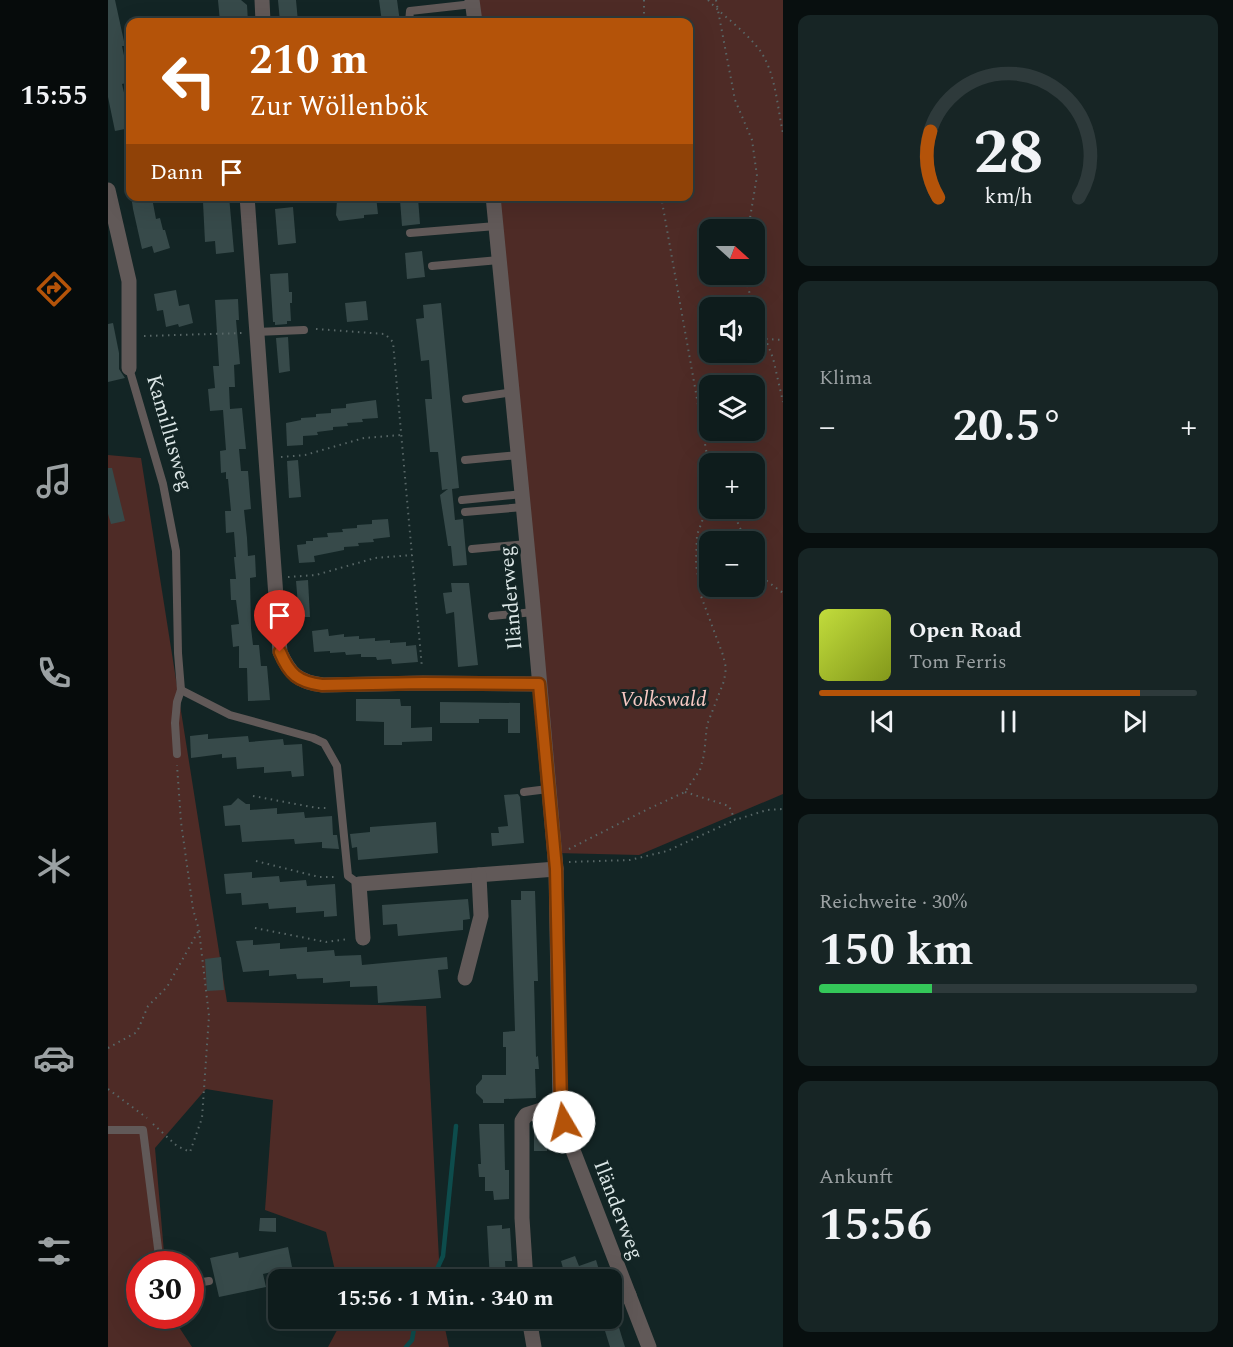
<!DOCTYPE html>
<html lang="de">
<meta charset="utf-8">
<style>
:root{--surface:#0e1c1c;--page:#172525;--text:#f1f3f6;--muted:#9ba1a3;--line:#2e3a3b;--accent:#b45309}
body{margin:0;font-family:Spectral,serif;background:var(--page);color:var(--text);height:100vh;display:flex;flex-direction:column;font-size:22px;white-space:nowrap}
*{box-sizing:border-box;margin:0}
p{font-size:20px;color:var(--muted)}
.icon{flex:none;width:33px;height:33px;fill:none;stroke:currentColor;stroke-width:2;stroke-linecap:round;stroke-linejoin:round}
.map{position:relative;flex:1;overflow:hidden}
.panel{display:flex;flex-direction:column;gap:15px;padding:15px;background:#080f0f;width:450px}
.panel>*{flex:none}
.hud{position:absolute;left:18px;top:18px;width:567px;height:183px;border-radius:12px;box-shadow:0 6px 24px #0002,0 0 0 2px var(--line);background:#b45309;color:#fff;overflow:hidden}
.needle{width:39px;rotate:111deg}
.tools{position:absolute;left:591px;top:219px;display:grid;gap:12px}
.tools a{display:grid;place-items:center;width:66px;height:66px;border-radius:12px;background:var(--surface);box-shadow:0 6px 24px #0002,0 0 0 2px var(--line);font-size:30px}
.speed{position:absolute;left:18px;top:1251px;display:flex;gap:12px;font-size:30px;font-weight:700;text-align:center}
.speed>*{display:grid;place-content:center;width:78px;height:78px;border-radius:50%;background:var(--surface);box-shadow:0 6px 24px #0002,0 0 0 2px var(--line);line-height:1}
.speed .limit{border:9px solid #d22;background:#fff;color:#111}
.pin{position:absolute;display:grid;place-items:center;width:51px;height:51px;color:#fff;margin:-62px -26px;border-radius:50% 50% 50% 0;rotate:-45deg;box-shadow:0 0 6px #0007}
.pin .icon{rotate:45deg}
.me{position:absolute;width:66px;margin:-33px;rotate:352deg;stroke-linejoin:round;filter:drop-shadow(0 0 4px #0008)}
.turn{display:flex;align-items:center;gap:21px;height:126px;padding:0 24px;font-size:27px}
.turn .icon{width:78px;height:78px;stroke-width:2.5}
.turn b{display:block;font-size:42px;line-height:51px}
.then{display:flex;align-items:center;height:57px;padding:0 24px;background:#0003;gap:12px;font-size:22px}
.big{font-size:45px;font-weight:700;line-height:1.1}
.panel .widget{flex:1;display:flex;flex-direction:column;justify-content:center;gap:9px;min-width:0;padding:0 21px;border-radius:12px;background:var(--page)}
.panel .dial{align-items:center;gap:0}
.dial svg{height:156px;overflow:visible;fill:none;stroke:var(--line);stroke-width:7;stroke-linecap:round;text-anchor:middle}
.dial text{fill:var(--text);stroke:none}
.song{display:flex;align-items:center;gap:18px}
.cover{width:72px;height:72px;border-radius:9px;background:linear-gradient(135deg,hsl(70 70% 55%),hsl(70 70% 35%))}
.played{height:6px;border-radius:3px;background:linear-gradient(90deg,var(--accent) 85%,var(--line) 85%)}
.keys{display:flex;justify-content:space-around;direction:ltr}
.heat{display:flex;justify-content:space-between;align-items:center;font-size:33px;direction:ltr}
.charge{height:9px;border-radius:4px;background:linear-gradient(90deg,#34c759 30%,var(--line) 0)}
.trip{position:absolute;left:160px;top:1269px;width:354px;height:60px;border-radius:12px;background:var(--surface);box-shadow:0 6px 24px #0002,0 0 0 2px var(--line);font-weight:700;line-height:60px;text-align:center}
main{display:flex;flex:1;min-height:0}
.tab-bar{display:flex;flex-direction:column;width:108px;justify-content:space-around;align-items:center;background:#060b0b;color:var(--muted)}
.tab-bar .icon{width:42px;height:42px}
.tab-bar .on{color:var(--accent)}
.tab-bar b{font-size:27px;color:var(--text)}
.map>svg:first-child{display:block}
.green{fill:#4e2b26;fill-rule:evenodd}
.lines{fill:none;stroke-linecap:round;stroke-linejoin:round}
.stream{stroke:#0d4c4c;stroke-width:4.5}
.building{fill:#374a4a}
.path{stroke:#586767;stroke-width:2;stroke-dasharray:1.5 4.5;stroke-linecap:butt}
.service{stroke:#615958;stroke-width:8}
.minor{stroke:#615958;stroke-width:15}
.route-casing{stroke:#753606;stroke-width:15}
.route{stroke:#b45309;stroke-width:10}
.labels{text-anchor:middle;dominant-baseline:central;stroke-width:6;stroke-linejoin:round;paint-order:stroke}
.street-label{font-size:21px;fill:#dce7e7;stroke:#132525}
.park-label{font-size:21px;font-style:italic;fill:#f8c9c3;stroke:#132525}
</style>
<main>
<nav class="tab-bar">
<b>15:55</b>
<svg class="icon on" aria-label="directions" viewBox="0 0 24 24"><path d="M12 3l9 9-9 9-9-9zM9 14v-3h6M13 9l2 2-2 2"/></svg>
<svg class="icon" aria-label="music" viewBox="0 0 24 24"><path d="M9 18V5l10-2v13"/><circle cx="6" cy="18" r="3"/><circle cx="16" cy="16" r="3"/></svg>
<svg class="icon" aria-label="phone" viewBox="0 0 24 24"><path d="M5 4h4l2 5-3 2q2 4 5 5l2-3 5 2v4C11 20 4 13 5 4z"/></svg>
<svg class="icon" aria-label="climate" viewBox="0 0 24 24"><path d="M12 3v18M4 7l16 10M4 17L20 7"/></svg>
<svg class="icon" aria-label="car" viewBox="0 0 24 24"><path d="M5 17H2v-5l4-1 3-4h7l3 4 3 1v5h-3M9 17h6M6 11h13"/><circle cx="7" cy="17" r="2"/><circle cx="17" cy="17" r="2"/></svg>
<svg class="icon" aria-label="filters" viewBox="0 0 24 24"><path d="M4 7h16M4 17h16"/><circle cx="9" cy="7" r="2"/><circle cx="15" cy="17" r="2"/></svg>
</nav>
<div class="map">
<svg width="675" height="1347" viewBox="0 0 675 1347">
<rect width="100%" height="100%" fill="#132525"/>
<!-- green -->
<g class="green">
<path d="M365 0H675V794L531 855 448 853 385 197 580 196V22H368ZM602 230H646V274H602ZM602 308H646V352H602ZM602 386H646V430H602ZM602 464H646V508H602ZM602 542H646V586H602Z"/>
<path d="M0 455 33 458 119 1002 318 1006 332 1279H229L218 1232 157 1210 165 1100 98 1089 47 1148 57 1264H32V1316H66L67 1321 84 1347H0Z"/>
<path d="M235 1319H335L341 1347H220Z"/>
</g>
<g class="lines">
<!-- stream -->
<g class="stream">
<path d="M324 1280 335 1256 348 1126"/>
<path d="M298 1347 304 1340 308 1318"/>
</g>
</g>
<!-- building -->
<g class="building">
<path d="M0 0H7L17 46H14L19 70 22 72V82L14 84 20 110 22 109V128L7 131 0 97Z"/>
<path d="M110 0H133L139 5 140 22H112Z"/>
<path d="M170 0H188L190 22H172Z"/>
<path d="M271 0H289L292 22H274Z"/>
<path d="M105 196H121L126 252 108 254 107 241 97 242 95 202 105 201Z"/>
<path d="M268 196 270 214 256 215V218L231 221 228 215 229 200Z"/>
<path d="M44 198 48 219 52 218 55 230H57L62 248 46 253 44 246 34 249 25 209 24 202Z"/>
<path d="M310 198 312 224 294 226 292 200Z"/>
<path d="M185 207 188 243 170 245 167 209Z"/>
<path d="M314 251 317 277 299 279 297 253Z"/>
<path d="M180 273 181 292H184V303H182L183 321H179V324L167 325V322H165L162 274Z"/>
<path d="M68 290 71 306 81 304 85 323 71 327 70 324 58 327 55 310 49 311 46 294Z"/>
<path d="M130 299 131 320H128L132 364 126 365 127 387H121L122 409 134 408 138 449H131L133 471H140L143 509 136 510 139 538 140 556 147 555 148 577 142 578 143 628 145 645H151L153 666H159L162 700 140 701 139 668H131V646L125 647 123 625 131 624 128 600H123L122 579H128L126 557H128L126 532 118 533 117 511H123L120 479H118V472L113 473 112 451 118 450 115 410 102 411 100 389 107 388 105 366H111L107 300Z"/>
<path d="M258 301 260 320 239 322 237 303Z"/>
<path d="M333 303 351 488 344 489 347 520 355 519 359 565 345 566 343 546H340L332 495 340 489 334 490 330 452H322L317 399H324L321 360 313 361 308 319 316 318 315 305Z"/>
<path d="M5 323 11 353V369L17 378 0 382V324Z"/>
<path d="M180 337 182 371 171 373 168 338Z"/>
<path d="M268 400 270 418 254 419 255 422 239 423 240 426 225 427V430L209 432 210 435 195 436V445L179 446 178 423 193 420V418L208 417V414L223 413V409L238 408V404Z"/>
<path d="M190 460 193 497 181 498 179 461Z"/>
<path d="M0 468H4L17 521 3 524 0 514Z"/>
<path d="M280 519 282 537 265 539 266 542 250 543 251 546 236 547V550L206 556 207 562 191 563 189 545 198 544V541H205V538L220 537 219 533 235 532 234 529 249 528V525L264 524V520Z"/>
<path d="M200 580 202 617H191L188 581Z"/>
<path d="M343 583H361L370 665 350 667 346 612 338 614 335 593 344 592Z"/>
<path d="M220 629 221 636 236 634V637L251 636V639L267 638V641L282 640V643L298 642V646L308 645 310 662 284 664 283 659 269 660 268 657H253V654L238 655 237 652 222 653V651L206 652 204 631Z"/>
<path d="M248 699H292L293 706H303V728L324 727V741L294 742V745H276V722L248 721Z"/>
<path d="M332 702 412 703V733H400V719H371V723H332Z"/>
<path d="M100 734V739L140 736 141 742 175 739 176 745 194 744 196 776 184 777 183 771 156 773V767L129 769 128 757 114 758V754L83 758 82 736Z"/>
<path d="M410 794 412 797 416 843 384 846 383 833H391L390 827 400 826 396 795Z"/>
<path d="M130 798 138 804H142V810L169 808V814L196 812 197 818 224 816 225 835H229L231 849 214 848V842L187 844 186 839 134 842 132 825 117 826 115 806 123 805Z"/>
<path d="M328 822 330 853 250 860 249 847 244 848 242 834 262 832V827Z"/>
<path d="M144 872V878L171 876 172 882 198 880 199 886 227 884 229 916 216 917V911L188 913V907L161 909 160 903 134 905 133 893 118 894 116 874Z"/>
<path d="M413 891H427L430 981H426L428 1057 430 1056 431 1069H427L428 1098 396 1099V1103H375V1100L368 1093V1086L374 1079V1075H398V1047H395V1032L407 1031 403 900H413Z"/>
<path d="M360 899 362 919 355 920V930L290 936 289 924 275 925 274 905Z"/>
<path d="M145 940V945L172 943V949L199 947V952L226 950 227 956 253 955 254 965 339 957 340 969 330 970 333 998 270 1003 269 986 242 987V981L215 983V978L189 979 188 974 161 976V970L135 972 128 941Z"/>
<path d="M113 957 116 990 99 991 97 959Z"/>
<path d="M440 1118 439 1151H426V1123Z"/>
<path d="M371 1124H396L397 1170H401V1199L386 1200 385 1191H377V1177H371L370 1164H373Z"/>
<path d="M152 1218H168V1232L151 1231Z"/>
<path d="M394 1225V1229L402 1228 404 1261H397L398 1280H382L379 1226Z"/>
<path d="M180 1247 184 1267 155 1274 158 1287 111 1297 102 1258 130 1252 131 1258Z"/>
<path d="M467 1256 471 1266 488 1260 494 1280H464L461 1270 456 1272 453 1261Z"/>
<path d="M493 1318H508L517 1347H502Z"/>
</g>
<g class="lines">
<!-- path -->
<g class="path">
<path d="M536 0V22"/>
<path d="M600 0C617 18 639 32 653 52 668 75 669 106 675 133"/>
<path d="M608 0 627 100 644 140 649 176 640 230"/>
<path d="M553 196 602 472"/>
<path d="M636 274 646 308"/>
<path d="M646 310 665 358 675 402"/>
<path d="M208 329 277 334 285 342 314 668"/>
<path d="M36 336 135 333"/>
<path d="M658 339 675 340"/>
<path d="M173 457 197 455 256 438 293 435"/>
<path d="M619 508 629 521 638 542"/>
<path d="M646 560 659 581 675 593"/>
<path d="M180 577 208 575 267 558 304 555"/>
<path d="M577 792 621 806 627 820 659 810 675 809"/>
<path d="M145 796 209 808H221"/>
<path d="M461 849 538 810 577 792 592 770 596 755 599 725 616 681 618 668 615 655 593 596 588 564 589 535 596 516 602 508"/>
<path d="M148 861 211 877H229"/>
<path d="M461 862 522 860 559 851 627 820"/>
<path d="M147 928 218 942 240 939"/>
<path d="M0 1048 29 1032 40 1006 59 987 91 930"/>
<path d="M0 1089 39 1118"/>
<path d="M45 1124 69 1146 82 1152 94 1118 101 1016 91 930 85 909 73 822 69 765"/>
</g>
<!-- service -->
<g class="service">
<path d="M301 22 302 11 365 4"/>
<path d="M302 233 388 226"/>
<path d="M324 266 391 260"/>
<path d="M148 332 196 330"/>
<path d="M21 368 55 484 68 551 70 653 73 690 69 702 67 723 69 754"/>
<path d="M358 399 405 392"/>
<path d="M357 460 411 455"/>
<path d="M354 500 415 494"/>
<path d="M357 512 416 507"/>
<path d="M364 549 419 544"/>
<path d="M384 616 426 612"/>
<path d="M73 690 122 715 205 738 216 743 229 766 240 876 251 884"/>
<path d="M416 792 440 789"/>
<path d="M0 1130H35L52 1264"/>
<path d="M82 1284 101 1281"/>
</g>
<!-- minor -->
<g class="minor">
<path d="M154 0 155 22"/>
<path d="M364 0 367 22"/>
<path d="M0 190 21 281V368"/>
<path d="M139 196 172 652C182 674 190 682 215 685L315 683 431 684"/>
<path d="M385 196 424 596 448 869 452 1104 461 1140 541 1347"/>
<path d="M255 938 251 884 448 869"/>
<path d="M357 978 373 916 371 875"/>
<path d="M418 1280 414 1218V1121L418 1115 452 1104"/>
<path d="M504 1299 521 1295"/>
<path d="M421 1318 426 1347"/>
</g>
</g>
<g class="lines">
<defs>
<path id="route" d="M172 652C181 674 190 682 214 685L315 683 431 684 448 869 453 1104 456 1122"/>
</defs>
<!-- route casing -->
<use href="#route" class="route-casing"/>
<!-- route -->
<use href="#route" class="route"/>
</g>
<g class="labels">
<!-- street labels -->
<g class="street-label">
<text transform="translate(61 433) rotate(74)">Kamillusweg</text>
<text transform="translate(403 598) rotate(-95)">Iländerweg</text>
<text transform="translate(510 1210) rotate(69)">Iländerweg</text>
</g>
<!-- park labels -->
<g class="park-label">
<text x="555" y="700">Volkswald</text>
</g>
</g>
</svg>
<div class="tools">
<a><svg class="needle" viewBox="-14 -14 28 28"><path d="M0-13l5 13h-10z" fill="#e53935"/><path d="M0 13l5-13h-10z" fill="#9ba1a3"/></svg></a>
<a><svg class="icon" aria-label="sound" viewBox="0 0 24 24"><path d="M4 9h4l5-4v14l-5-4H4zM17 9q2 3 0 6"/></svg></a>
<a><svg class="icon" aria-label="layers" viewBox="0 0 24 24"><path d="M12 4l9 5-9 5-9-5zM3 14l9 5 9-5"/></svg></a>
<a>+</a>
<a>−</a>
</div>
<div class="speed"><div class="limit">30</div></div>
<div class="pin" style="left:172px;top:652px;background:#d93025"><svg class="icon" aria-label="arrive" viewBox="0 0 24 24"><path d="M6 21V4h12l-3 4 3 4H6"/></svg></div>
<svg class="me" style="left:456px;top:1122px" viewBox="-20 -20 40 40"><circle r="19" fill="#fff"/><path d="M0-13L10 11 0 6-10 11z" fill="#b45309"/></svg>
<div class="trip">15:56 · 1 Min. · 340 m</div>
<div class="hud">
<div class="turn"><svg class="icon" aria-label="left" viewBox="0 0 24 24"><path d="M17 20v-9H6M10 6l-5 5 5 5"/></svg><div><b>210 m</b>Zur Wöllenbök</div></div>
<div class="then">Dann<svg class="icon" aria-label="arrive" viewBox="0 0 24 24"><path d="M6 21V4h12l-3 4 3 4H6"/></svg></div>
</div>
</div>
<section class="panel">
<div class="widget dial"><svg viewBox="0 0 100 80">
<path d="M14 69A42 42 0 1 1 86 69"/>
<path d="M14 69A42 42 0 0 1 10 35" stroke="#b45309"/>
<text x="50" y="56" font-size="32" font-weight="700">28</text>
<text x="50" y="72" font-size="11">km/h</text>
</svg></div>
<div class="widget"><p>Klima</p>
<div class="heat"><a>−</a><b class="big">20.5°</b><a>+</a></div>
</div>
<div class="widget">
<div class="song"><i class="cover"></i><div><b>Open Road</b><p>Tom Ferris</p></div></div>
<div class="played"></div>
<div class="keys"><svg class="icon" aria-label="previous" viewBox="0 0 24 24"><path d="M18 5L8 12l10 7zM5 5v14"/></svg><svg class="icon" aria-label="pause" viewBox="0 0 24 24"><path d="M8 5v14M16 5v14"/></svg><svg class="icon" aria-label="next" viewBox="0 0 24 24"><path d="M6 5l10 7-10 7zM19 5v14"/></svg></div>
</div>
<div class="widget"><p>Reichweite · 30%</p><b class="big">150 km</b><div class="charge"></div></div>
<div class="widget"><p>Ankunft</p><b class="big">15:56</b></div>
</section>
</main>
